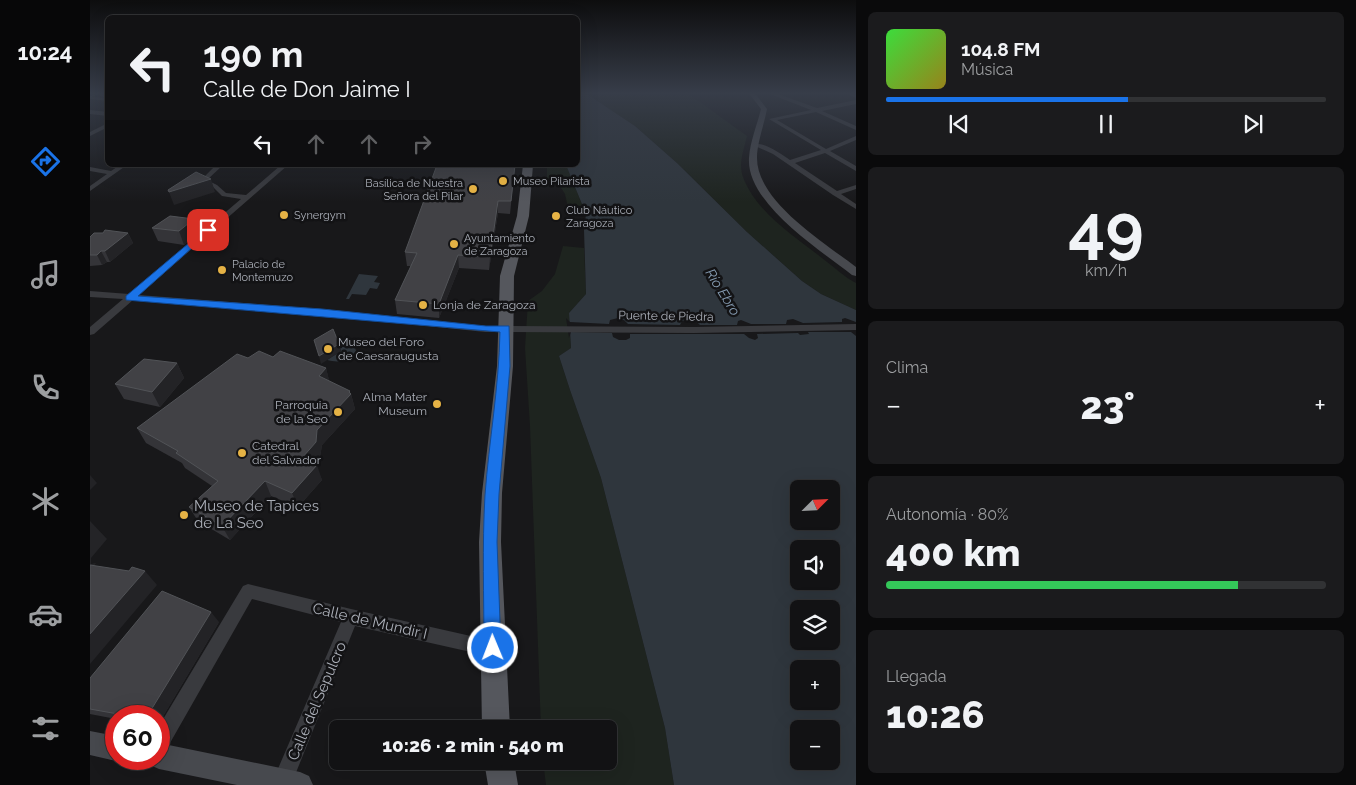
<!DOCTYPE html>
<html lang="es">
<meta charset="utf-8">
<style>
:root{--surface:#121214;--page:#1b1b1d;--text:#f1f3f6;--muted:#9c9ea0;--line:#313234;--accent:#1a73e8}
body{margin:0;font-family:Raleway,sans-serif;background:var(--page);color:var(--text);height:100vh;display:flex;flex-direction:column;font-size:19px;white-space:nowrap}
*{box-sizing:border-box;margin:0}
p{font-size:16px;color:var(--muted)}
.icon{flex:none;width:28px;height:28px;fill:none;stroke:currentColor;stroke-width:2;stroke-linecap:round;stroke-linejoin:round}
.map{position:relative;flex:1;overflow:hidden}
.side{display:flex;flex-direction:column;gap:12px;padding:12px;background:#0a0a0b;width:500px}
.side>*{flex:none}
.hud{position:absolute;left:15px;top:15px;width:475px;height:152px;border-radius:8px;box-shadow:0 5px 20px #0002,0 0 0 1px var(--line);background:#121214;color:var(--text);overflow:hidden}
.needle{width:32px;rotate:66deg}
.controls{position:absolute;left:700px;top:480px;display:grid;gap:10px}
.controls a{display:grid;place-items:center;width:50px;height:50px;border-radius:8px;background:var(--surface);box-shadow:0 5px 20px #0002,0 0 0 1px var(--line);font-size:25px}
.speed{position:absolute;left:15px;top:705px;display:flex;gap:10px;font-size:25px;font-weight:700;text-align:center}
.speed>*{display:grid;place-content:center;width:65px;height:65px;border-radius:50%;background:var(--surface);box-shadow:0 5px 20px #0002,0 0 0 1px var(--line);line-height:1}
.speed .limit{border:8px solid #d22;background:#fff;color:#111}
.pin{position:absolute;display:grid;place-items:center;width:42px;height:42px;color:#fff;margin:-21px;border-radius:10px;box-shadow:0 2px 8px #0006}
.me{position:absolute;width:55px;margin:-28px;rotate:359deg;stroke-linejoin:round;filter:drop-shadow(0 0 4px #0008)}
.turn{display:flex;align-items:center;gap:18px;height:105px;padding:0 15px;font-size:22px}
.turn .icon{width:65px;height:65px;stroke-width:2.5}
.turn b{display:block;font-size:35px;line-height:42px}
.lanes{display:flex;align-items:center;height:48px;padding:0 15px;background:#0003;justify-content:center;gap:25px;direction:ltr}
.lanes .off{opacity:.35}
.big{font-size:38px;font-weight:800;line-height:1.1}
.side .card{flex:1;display:flex;flex-direction:column;justify-content:center;gap:8px;min-width:0;padding:0 18px;border-radius:8px;background:var(--page)}
.side .dial{align-items:center;gap:0}
.dial b{font-size:65px;line-height:1}
.song{display:flex;align-items:center;gap:15px}
.cover{width:60px;height:60px;border-radius:8px;background:linear-gradient(135deg,hsl(120 70% 55%),hsl(50 70% 35%))}
.played{height:5px;border-radius:2px;background:linear-gradient(90deg,var(--accent) 55%,var(--line) 55%)}
.keys{display:flex;justify-content:space-around;direction:ltr}
.heat{display:flex;justify-content:space-between;align-items:center;font-size:28px;direction:ltr}
.charge{height:8px;border-radius:4px;background:linear-gradient(90deg,#34c759 80%,var(--line) 0)}
.trip{position:absolute;left:239px;top:720px;width:288px;height:50px;border-radius:8px;background:var(--surface);box-shadow:0 5px 20px #0002,0 0 0 1px var(--line);font-weight:800;line-height:50px;text-align:center}
main{display:flex;flex:1;min-height:0}
.dock{display:flex;flex-direction:column;width:90px;justify-content:space-around;align-items:center;background:#070708;color:var(--muted)}
.dock .icon{width:35px;height:35px}
.dock .current{color:var(--accent)}
.dock b{font-size:22px;color:var(--text)}
.map>svg:first-child{display:block}
.built{fill:#242427}
.green{fill:#1e241f}
.water{fill:#2f363d;fill-rule:evenodd}
.pier{fill:#18181a}
.lines{fill:none;stroke-linecap:round;stroke-linejoin:round}
.street{fill:#393a3e;fill-rule:evenodd}
.secondary{fill:#47494e;fill-rule:evenodd}
.primary{fill:#55575d;fill-rule:evenodd}
.tram{stroke:#4c4e53;stroke-width:1}
.wall{fill:#343438}
.shaded-wall{fill:#232326}
.building{fill:#414145;stroke:#515357}
.route{fill:#1a73e8;stroke:#114b97}
.poi-dot{fill:#e5b245;stroke:#131315;stroke-width:2}
.labels{text-anchor:middle;dominant-baseline:central;stroke-width:5;stroke-linejoin:round;paint-order:stroke}
.far-poi-label{font-size:11px;fill:#abafb8;stroke:#131315;text-anchor:start}
.poi-label{font-size:12px;fill:#abafb8;stroke:#131315;text-anchor:start}
.street-label{font-size:12px;fill:#abafb8;stroke:#131315}
.water-label{font-size:14px;font-style:italic;fill:#859bb1;stroke:#131315}
.near-poi-label{font-size:15px;fill:#abafb8;stroke:#131315;text-anchor:start}
.near-street-label{font-size:15px;fill:#abafb8;stroke:#131315}
</style>
<main>
<nav class="dock">
<b>10:24</b>
<svg class="icon current" aria-label="directions" viewBox="0 0 24 24"><path d="M12 3l9 9-9 9-9-9zM9 14v-3h6M13 9l2 2-2 2"/></svg>
<svg class="icon" aria-label="music" viewBox="0 0 24 24"><path d="M9 18V5l10-2v13"/><circle cx="6" cy="18" r="3"/><circle cx="16" cy="16" r="3"/></svg>
<svg class="icon" aria-label="phone" viewBox="0 0 24 24"><path d="M5 4h4l2 5-3 2q2 4 5 5l2-3 5 2v4C11 20 4 13 5 4z"/></svg>
<svg class="icon" aria-label="climate" viewBox="0 0 24 24"><path d="M12 3v18M4 7l16 10M4 17L20 7"/></svg>
<svg class="icon" aria-label="car" viewBox="0 0 24 24"><path d="M5 17H2v-5l4-1 3-4h7l3 4 3 1v5h-3M9 17h6M6 11h13"/><circle cx="7" cy="17" r="2"/><circle cx="17" cy="17" r="2"/></svg>
<svg class="icon" aria-label="filters" viewBox="0 0 24 24"><path d="M4 7h16M4 17h16"/><circle cx="9" cy="7" r="2"/><circle cx="15" cy="17" r="2"/></svg>
</nav>
<div class="map">
<svg width="766" height="785" viewBox="0 0 766 785">
<rect width="100%" height="100%" fill="#18181a"/>
<!-- built -->
<path class="built" d="M0 521 17 539 1 558V564L6 563 0 571Z"/>
<!-- green -->
<g class="green">
<path d="M494 92H596L657 136C654 150 648 163 653 177 666 212 704 236 732 258 743 266 754 277 766 283V310L731 294 712 281 657 232 587 163 545 126Z"/>
<path d="M457 165H476L496 214 479 212 475 194 466 180 457 178Z"/>
<path d="M473 246 494 248 496 294 479 313 481 348 469 356 480 390 511 478 575 728 584 785H456L453 761H518V729H451L440 426 435 348 438 301 452 291 465 274Z"/>
</g>
<!-- water -->
<g class="water">
<path d="M488 92H494L545 126 587 163 657 232 712 281 731 294 766 310V785H584L575 728 511 478 480 390 469 356 481 348 479 313 496 294 494 230 496 214 476 165H488ZM709 489H741V521H709ZM709 549H741V581H709ZM709 609H741V641H709ZM709 669H741V701H709ZM709 729H741V761H709Z"/>
<path d="M269 274 288 276 284 282 290 283 287 289 280 288 276 295 262 294 259 299H256Z"/>
<path d="M247 341H257L264 345 266 351C259 362 248 363 237 360L251 351Z"/>
</g>
<!-- pier -->
<path class="pier" d="M476 318 480 322 519 324 520 320 528 318 534 320 538 324 590 325 592 321 598 319 605 321 610 325H647L648 321 651 320 661 324H696L697 320 703 319 713 323 752 322V319L755 318 766 322V336L761 332H718L719 334 710 335 708 333 667 334 668 338 665 340 659 338 654 334H540V338L536 340H529L523 337 522 333 481 332 479 338Z"/>
<g class="lines">
<!-- street -->
<g class="street">
<path d="M636 92H690L691 94H688L727 108 766 100V104L732 111 766 126V130L726 112 687 120 736 149 766 136V140L740 151 766 166V171L735 153 705 163 747 191 766 185V189L751 194 766 204V209L743 195 683 154 663 145C673 140 692 155 700 160L731 150 679 119 721 110 680 94 638 93Z"/>
<path d="M754 92H759L766 95V98Z"/>
<path d="M0 97 18 98V101L0 99Z"/>
<path d="M0 110 18 112V116L0 114Z"/>
<path d="M18 123V127L0 136V132Z"/>
<path d="M30 165H37L0 191V186L17 174 0 171V167L21 171Z"/>
<path d="M126 165H133L117 180 127 185 136 193 156 195 191 165H198L49 295 232 309 395 326 604 327 766 324V330L604 333 395 332 232 315 43 300 4 334 0 335V327L33 299 0 297V291L39 294 151 199 132 196 123 187 111 182V180Z"/>
<path d="M158 584 261 609 403 641 409 643 411 649 409 655 403 657 265 626 201 785H181L251 622 162 599 76 750 69 752V726L153 586Z"/>
</g>
<!-- secondary -->
<g class="secondary">
<path d="M658 92H664L677 109C674 125 667 143 667 158 667 202 735 243 766 267V276L762 275C730 250 656 203 659 158 660 142 667 125 671 109Z"/>
<path d="M0 731 26 736V759H30L26 761 0 755Z"/>
<path d="M69 743 210 772 219 776 223 785H147L69 769 60 765 57 759H69Z"/>
</g>
<!-- primary -->
<g class="primary">
<path d="M433 165H443L439 216 424 276 423 366 412 493 411 542 420 729H392L389 542 392 493 407 366 410 276 427 216Z"/>
<path d="M394 761H424L428 785H398Z"/>
</g>
<!-- tram -->
<path class="tram" d="M0 97 12 92"/>
</g>
<!-- wall -->
<g class="wall">
<path d="M8 92H18V98L10 96Z"/>
<path d="M425 165 420 214 408 213 399 270 369 268 349 318 307 314 305 300 321 266H317L315 252Z"/>
<path d="M62 228 109 232 94 245 68 241Z"/>
<path d="M38 233 43 243 20 262H17L12 265 0 266V237Z"/>
<path d="M183 357 236 368 239 381 261 394 265 409 232 445 230 457 225 464 232 480 208 507 181 496 140 540 108 521 99 507 122 486 95 468 92 463 56 443 47 428 158 358Z"/>
<path d="M87 363 94 378 70 407 34 399 25 384Z"/>
<path d="M129 622 72 718 69 720V716H26V719L0 714V678Z"/>
</g>
<!-- shaded-wall -->
<g class="shaded-wall">
<path d="M121 179 125 192 84 205 79 192Z"/>
<path d="M408 201V213L399 270 400 257Z"/>
<path d="M104 219 109 232 94 245 89 231Z"/>
<path d="M38 233 43 243 20 262 15 251Z"/>
<path d="M11 251 17 262 12 265 7 255Z"/>
<path d="M368 255 369 268 349 318V304Z"/>
<path d="M249 344 251 351 231 364 229 356Z"/>
<path d="M87 363 94 378 70 407 62 392Z"/>
<path d="M236 368 240 383 229 376Z"/>
<path d="M260 391 265 409 232 445 230 457 217 473 212 458 227 430Z"/>
<path d="M227 465 232 480 208 507 202 493Z"/>
<path d="M0 475 7 483 0 490Z"/>
<path d="M175 481 181 496 140 540 132 526Z"/>
<path d="M55 571 67 585 0 664V634Z"/>
<path d="M121 612 129 622 72 718 69 720V716H51Z"/>
</g>
<!-- building -->
<g class="building">
<path d="M347 165H425L421 201H408L400 257 368 255 349 304 305 300 327 253 315 252Z"/>
<path d="M106 172 121 179 79 192 78 190Z"/>
<path d="M80 216 104 219 89 231 62 228Z"/>
<path d="M15 230 38 233 15 251H11L7 255H0V237L4 233H13Z"/>
<path d="M243 329 249 344 229 356 224 340Z"/>
<path d="M169 351 183 357 190 351 236 368 229 376 260 391 259 392 261 394 227 430 226 442 212 458 227 465 202 493 175 481 132 526 99 507 128 481 86 453 88 451 47 428 147 354 158 358Z"/>
<path d="M54 359 87 363 62 392 25 384Z"/>
<path d="M0 565 39 571 42 567 55 571 0 634Z"/>
<path d="M72 591 121 612 61 710 51 716H39L0 709V678Z"/>
</g>
<!-- sky -->
<linearGradient id="sky" x2="0" y2="1"><stop stop-color="#0d0d0e"/><stop offset="0.46" stop-color="#373d49"/><stop offset="1" stop-color="#373d49" stop-opacity="0"/></linearGradient>
<rect width="766" height="202" fill="url(#sky)"/>
<!-- route -->
<path class="route" d="M118 227 121 228V231L48 296 232 309 396 326H419L420 366 409 494 407 542 411 648 409 654 403 657 397 654 394 648C394 597 392 546 395 495 399 441 409 387 410 332L36 300V296Z"/>
<!-- markers -->
<g class="poi-dot">
<circle cx="413" cy="181" r="5"/>
<circle cx="383" cy="189" r="5"/>
<circle cx="194" cy="215" r="5"/>
<circle cx="466" cy="216" r="5"/>
<circle cx="364" cy="244" r="5"/>
<circle cx="132" cy="270" r="5"/>
<circle cx="333" cy="305" r="5"/>
<circle cx="238" cy="349" r="5"/>
<circle cx="347" cy="404" r="5"/>
<circle cx="248" cy="412" r="5"/>
<circle cx="152" cy="453" r="5"/>
<circle cx="94" cy="515" r="5"/>
</g>
<g class="labels">
<!-- far-poi labels -->
<g class="far-poi-label">
<text x="423" y="181">Museo Pilarista</text>
<text x="373" y="183" text-anchor="end">Basílica de Nuestra<tspan x="373" dy="13">Señora del Pilar</tspan></text>
<text x="476" y="210">Club Náutico<tspan x="476" dy="13">Zaragoza</tspan></text>
<text x="204" y="215">Synergym</text>
<text x="374" y="238">Ayuntamiento<tspan x="374" dy="13">de Zaragoza</tspan></text>
<text x="142" y="264">Palacio de<tspan x="142" dy="13">Montemuzo</tspan></text>
</g>
<!-- poi labels -->
<g class="poi-label">
<text x="343" y="305">Lonja de Zaragoza</text>
<text x="248" y="342">Museo del Foro<tspan x="248" dy="14">de Caesaraugusta</tspan></text>
<text x="337" y="397" text-anchor="end">Alma Mater<tspan x="337" dy="14">Museum</tspan></text>
<text x="238" y="405" text-anchor="end">Parroquia<tspan x="238" dy="14">de la Seo</tspan></text>
<text x="162" y="446">Catedral<tspan x="162" dy="14">del Salvador</tspan></text>
</g>
<!-- street labels -->
<g class="street-label">
<text transform="translate(576 316) rotate(1)">Puente de Piedra</text>
</g>
<!-- water labels -->
<g class="water-label">
<text transform="translate(633 292) rotate(58)">Río Ebro</text>
</g>
<!-- near-poi labels -->
<g class="near-poi-label">
<text x="104" y="506">Museo de Tapices<tspan x="104" dy="17">de La Seo</tspan></text>
</g>
<!-- near-street labels -->
<g class="near-street-label">
<text transform="translate(280 621) rotate(13)">Calle de Mundir I</text>
<text transform="translate(227 701) rotate(-67)">Calle del Sepulcro</text>
</g>
</g>
</svg>
<div class="controls">
<a><svg class="needle" viewBox="-14 -14 28 28"><path d="M0-13l5 13h-10z" fill="#e53935"/><path d="M0 13l5-13h-10z" fill="#9c9ea0"/></svg></a>
<a><svg class="icon" aria-label="sound" viewBox="0 0 24 24"><path d="M4 9h4l5-4v14l-5-4H4zM17 9q2 3 0 6"/></svg></a>
<a><svg class="icon" aria-label="layers" viewBox="0 0 24 24"><path d="M12 4l9 5-9 5-9-5zM3 14l9 5 9-5"/></svg></a>
<a>+</a>
<a>−</a>
</div>
<div class="speed"><div class="limit">60</div></div>
<div class="pin" style="left:118px;top:230px;background:#d93025"><svg class="icon" aria-label="arrive" viewBox="0 0 24 24"><path d="M6 21V4h12l-3 4 3 4H6"/></svg></div>
<svg class="me" style="left:403px;top:648px" viewBox="-20 -20 40 40"><circle r="17" fill="#1a73e8" stroke="#fff" stroke-width="3"/><path d="M0-11L8 9 0 5-8 9z" fill="#fff"/></svg>
<div class="trip">10:26 · 2 min · 540 m</div>
<div class="hud">
<div class="turn"><svg class="icon" aria-label="left" viewBox="0 0 24 24"><path d="M17 20v-9H6M10 6l-5 5 5 5"/></svg><div><b>190 m</b>Calle de Don Jaime I</div></div>
<div class="lanes"><svg class="icon" aria-label="left" viewBox="0 0 24 24"><path d="M17 20v-9H6M10 6l-5 5 5 5"/></svg><svg class="icon off" aria-label="ahead" viewBox="0 0 24 24"><path d="M12 20V5M6 11l6-6 6 6"/></svg><svg class="icon off" aria-label="ahead" viewBox="0 0 24 24"><path d="M12 20V5M6 11l6-6 6 6"/></svg><svg class="icon off" aria-label="right" viewBox="0 0 24 24"><path d="M7 20v-9h11M14 6l5 5-5 5"/></svg></div>
</div>
</div>
<section class="side">
<div class="card">
<div class="song"><i class="cover"></i><div><b>104.8 FM</b><p>Música</p></div></div>
<div class="played"></div>
<div class="keys"><svg class="icon" aria-label="previous" viewBox="0 0 24 24"><path d="M18 5L8 12l10 7zM5 5v14"/></svg><svg class="icon" aria-label="pause" viewBox="0 0 24 24"><path d="M8 5v14M16 5v14"/></svg><svg class="icon" aria-label="next" viewBox="0 0 24 24"><path d="M6 5l10 7-10 7zM19 5v14"/></svg></div>
</div>
<div class="card dial"><b>49</b><p>km/h</p></div>
<div class="card"><p>Clima</p>
<div class="heat"><a>−</a><b class="big">23°</b><a>+</a></div>
</div>
<div class="card"><p>Autonomía · 80%</p><b class="big">400 km</b><div class="charge"></div></div>
<div class="card"><p>Llegada</p><b class="big">10:26</b></div>
</section>
</main>
